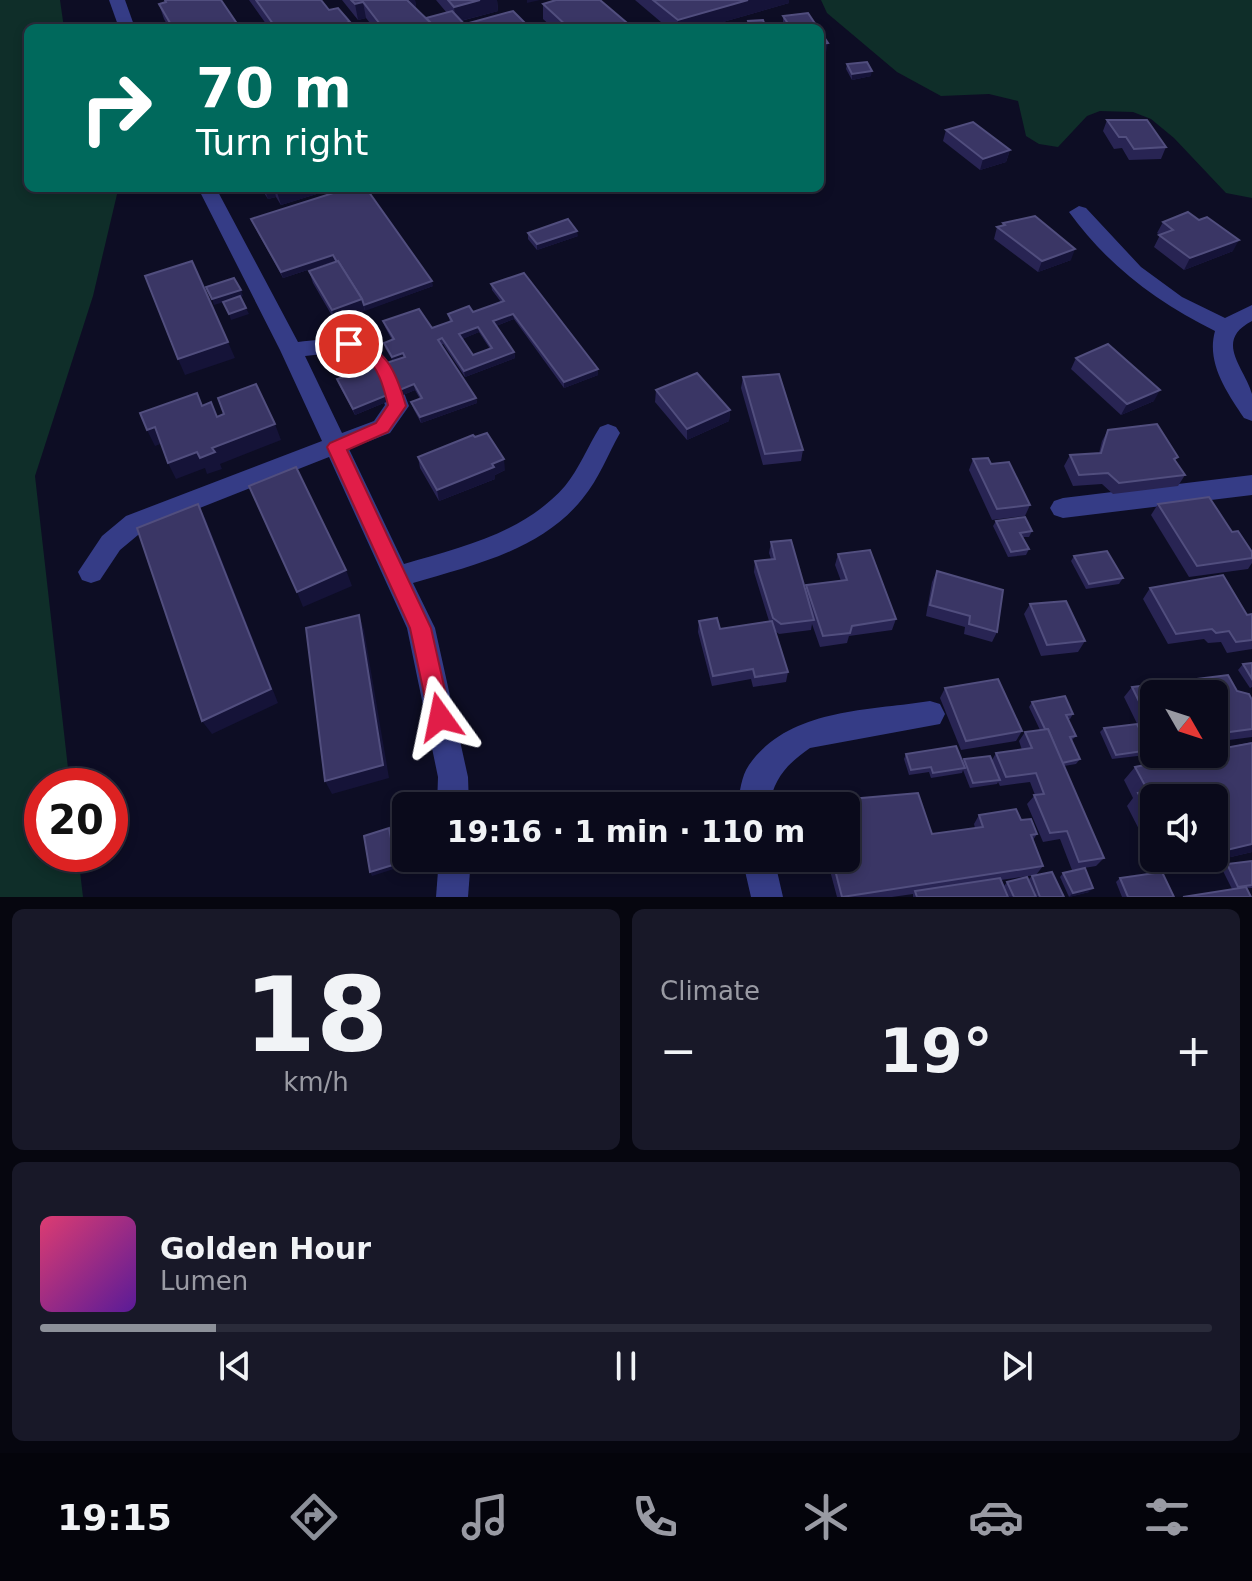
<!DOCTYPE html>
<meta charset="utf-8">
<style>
:root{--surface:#0a0a1b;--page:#181828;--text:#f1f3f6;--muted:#999aa3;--line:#2a2b3a;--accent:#8c9099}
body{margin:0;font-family:"DejaVu Sans",sans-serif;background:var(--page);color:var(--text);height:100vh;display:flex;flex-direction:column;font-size:30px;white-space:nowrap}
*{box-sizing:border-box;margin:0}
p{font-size:26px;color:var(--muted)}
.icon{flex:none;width:44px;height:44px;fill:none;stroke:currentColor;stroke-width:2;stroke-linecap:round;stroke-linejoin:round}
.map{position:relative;height:897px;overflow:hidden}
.sheet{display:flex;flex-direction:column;gap:12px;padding:12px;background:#06060f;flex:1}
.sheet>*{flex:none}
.guide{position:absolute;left:24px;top:24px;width:800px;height:168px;border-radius:12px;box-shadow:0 4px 12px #0003,0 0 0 2px var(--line);background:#00695c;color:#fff;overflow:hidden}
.needle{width:52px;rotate:129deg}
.tools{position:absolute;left:1140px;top:680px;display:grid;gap:16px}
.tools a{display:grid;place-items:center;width:88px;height:88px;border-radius:12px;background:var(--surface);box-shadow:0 4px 12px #0003,0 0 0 2px var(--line);font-size:40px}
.speed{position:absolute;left:24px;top:768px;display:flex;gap:16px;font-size:40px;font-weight:700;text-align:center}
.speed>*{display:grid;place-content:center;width:104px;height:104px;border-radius:50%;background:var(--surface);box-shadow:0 4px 12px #0003,0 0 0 2px var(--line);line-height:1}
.speed .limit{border:12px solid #d22;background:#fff;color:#111}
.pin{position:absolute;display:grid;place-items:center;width:68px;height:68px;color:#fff;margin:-34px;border:4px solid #fff;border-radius:50%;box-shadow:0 2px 8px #0007}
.me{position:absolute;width:88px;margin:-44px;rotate:348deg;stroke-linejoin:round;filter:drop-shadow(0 0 6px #0008)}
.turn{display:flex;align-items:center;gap:28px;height:168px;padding:0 40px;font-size:36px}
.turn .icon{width:104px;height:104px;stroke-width:2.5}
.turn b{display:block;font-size:56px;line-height:68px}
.big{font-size:60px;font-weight:600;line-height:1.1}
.sheet .widget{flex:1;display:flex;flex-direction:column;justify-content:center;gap:12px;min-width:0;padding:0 28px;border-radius:12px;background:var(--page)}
.sheet .dial{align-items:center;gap:0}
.dial b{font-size:104px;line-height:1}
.song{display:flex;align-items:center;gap:24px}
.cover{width:96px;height:96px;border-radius:12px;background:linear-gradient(135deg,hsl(340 70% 55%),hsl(270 70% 35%))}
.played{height:8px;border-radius:4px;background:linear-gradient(90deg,var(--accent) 15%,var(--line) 15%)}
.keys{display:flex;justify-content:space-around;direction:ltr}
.heat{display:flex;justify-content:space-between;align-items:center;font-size:44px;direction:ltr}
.sheet .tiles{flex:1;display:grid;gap:12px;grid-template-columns:1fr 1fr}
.widget:last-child{grid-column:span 2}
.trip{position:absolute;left:392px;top:792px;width:468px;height:80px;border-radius:12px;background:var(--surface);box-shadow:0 4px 12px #0003,0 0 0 2px var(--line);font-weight:600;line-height:80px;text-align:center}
.tabs{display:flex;height:128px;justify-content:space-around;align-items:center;background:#04040b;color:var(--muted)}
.tabs .icon{width:56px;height:56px}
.tabs .on{color:var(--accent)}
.tabs b{font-size:36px;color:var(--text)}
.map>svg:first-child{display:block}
.green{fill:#0f2e29}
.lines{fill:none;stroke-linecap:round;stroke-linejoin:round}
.minor{fill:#353c86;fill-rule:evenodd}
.wall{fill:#282453;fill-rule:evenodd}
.shaded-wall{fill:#151338}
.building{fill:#3a3665;stroke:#514e7e;stroke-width:2;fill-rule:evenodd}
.route{fill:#e11d48;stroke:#92132f;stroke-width:2}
</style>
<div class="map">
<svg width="1252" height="897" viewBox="0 0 1252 897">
<rect width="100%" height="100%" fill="#0d0d24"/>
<!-- green -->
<g class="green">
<path d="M0 0H60L64 28H28V188L118 190 93 296 35 476 70 786H42V854H78L83 897H0Z"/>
<path d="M821 0H1252V198L1226 193 1174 138 1151 119 1133 112 1100 111 1087 116 1058 147 1039 144 1026 136 1018 101 989 94 941 96 897 72 827 13Z"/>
</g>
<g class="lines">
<!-- minor -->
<g class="minor">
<path d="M109 0H125L135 28H119Z"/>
<path d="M198 188H216L298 342C367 334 385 338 409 406L390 433 349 449 404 564C462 547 524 533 565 486 579 469 588 446 600 427L608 424 616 427 620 433C608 454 599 479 583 498 542 550 474 565 413 583L435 628 468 777 469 806H437L438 777 407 628 329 457 144 530 120 550 100 580 91 583 82 580 78 572 102 536 126 516 322 441 280 350ZM332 353C370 354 374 373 385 405L374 421 342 433 305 356Z"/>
<path d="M1079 206 1086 208 1141 267 1182 297 1225 318 1252 305V321C1213 341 1245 368 1252 394 1252 402 1252 413 1252 421L1244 418C1227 392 1206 363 1215 331 1157 302 1108 266 1069 212Z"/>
<path d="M1252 475V495L1063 518 1054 515 1050 508 1054 501 1063 498Z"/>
<path d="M930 701 940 704 945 714 940 724 810 748C787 764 774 778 769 806H737C740 793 741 776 749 765 789 708 868 711 930 701Z"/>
<path d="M439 858H471L468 897H436Z"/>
<path d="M742 858H774L783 897H751Z"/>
</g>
</g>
<!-- wall -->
<g class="wall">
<path d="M164 0H221L240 28H169L164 19 159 4 165 3Z"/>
<path d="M249 0H321L329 10 350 22 351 28H269Z"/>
<path d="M342 0H415L416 8 426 18 447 13 436 0H497L498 11 461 21 468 28H374L366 18 358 20Z"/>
<path d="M635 0H789V3L702 28H668Z"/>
<path d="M543 4 633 28H553L543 19Z"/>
<path d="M783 16 818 28H783Z"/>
<path d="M847 64 871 76 852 80 846 69Z"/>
<path d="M1107 120 1166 147 1161 159 1129 160 1122 148 1114 149 1103 131Z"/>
<path d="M946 130 1010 150 1006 162 980 170 943 141Z"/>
<path d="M261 188H336L281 205 276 197 268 199Z"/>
<path d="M251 219 433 286 335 321 313 283 309 271 335 262V261L283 278 253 224Z"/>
<path d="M1163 222 1233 251 1184 270 1154 247 1160 235 1157 233Z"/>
<path d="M1003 223 1071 260 1038 272 994 239 997 227 1002 226Z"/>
<path d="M528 233 578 236 537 250 528 239Z"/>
<path d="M491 284 598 369V375L564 388 514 319 496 326 514 352 515 358 465 377 443 344 441 345 476 398 477 403 421 423 413 408 411 402 420 399 415 390 355 415 339 385 337 379 393 361 385 348 384 343 392 340 385 327 383 321 432 328 450 322 448 314 473 312 501 302 492 290ZM479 332 490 349 473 355 462 339Z"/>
<path d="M1076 358 1154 401 1121 415 1071 369Z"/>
<path d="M743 377 803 450 801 461 763 465 741 388Z"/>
<path d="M656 390 730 410 729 421 687 440 655 402Z"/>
<path d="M1108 430 1178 457 1175 460 1185 475 1178 486 1113 494 1102 484 1073 486 1064 466 1070 455 1099 453 1102 441Z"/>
<path d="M418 457 505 470 495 475V479L439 501 420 468Z"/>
<path d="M973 459 991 464 1030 505 1025 516 992 520 969 470Z"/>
<path d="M1158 504 1232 532 1252 552V563L1248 569 1189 577 1151 515Z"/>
<path d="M996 521 1032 531 1029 537H1023L1029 549 1026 555 1008 557 993 526Z"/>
<path d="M771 542 805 590 806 585 841 581 835 565 838 554 896 619 892 630 849 636 847 643 820 647 812 624 811 630 779 634 775 631 788 672 786 682 753 687 751 679 712 686 698 632 699 621 720 629 769 621 754 572 755 561 771 559 769 553Z"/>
<path d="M1074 556 1123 578 1119 584 1086 589 1071 561Z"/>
<path d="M937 571 997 632 992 642 964 634 965 627 926 616 932 582Z"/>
<path d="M1150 588 1247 615 1252 614V649L1227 653 1221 642 1208 643 1204 639 1168 644 1143 599Z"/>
<path d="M1030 604 1085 641 1078 652 1041 656 1024 614Z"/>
<path d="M1252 663V687L1250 688 1238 670 1243 664Z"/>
<path d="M1132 687 1237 691 1252 700V737L1214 742V694H1154V750H1150L1124 697Z"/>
<path d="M945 688 1022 731 1016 741 961 750 940 698Z"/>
<path d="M1032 702 1073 714 1070 719H1068L1076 736 1071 741 1080 759 1076 764 1064 766 1104 858 1096 866 1072 870 1060 839 1043 842 1027 804 1035 795 1030 782 1000 786 998 782 997 784 970 788 963 770 962 773 931 778 929 772 909 775 904 759 906 754 962 762 964 759 992 760 996 753 1022 750 1019 741 1025 732 1040 730 1029 707Z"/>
<path d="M1104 728 1150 750 1146 755 1112 759 1100 732Z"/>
<path d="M1252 742V852L1163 873 1174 897H1122L1116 882 1120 878 1161 872 1127 806 1133 798 1124 780 1135 767ZM1154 798 1214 858H1154Z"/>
<path d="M918 793 932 834 975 828 974 824 979 815 1016 809 1021 820 1031 819 1037 834 1033 840 1043 866 1036 875 1001 880 1008 897H913V894L892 897H837L829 867 832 858H846V806H827L828 801Z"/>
<path d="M1252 861V888L1232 889 1222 869 1227 864Z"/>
<path d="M1063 873 1089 892 1069 897 1060 877Z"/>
<path d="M1032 876 1064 897H1009L1004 886 1007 882 1028 880Z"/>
</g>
<!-- shaded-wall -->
<g class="shaded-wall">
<path d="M407 0H415L417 13Z"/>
<path d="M480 0H497L498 11 456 22 454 7Z"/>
<path d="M527 0H540L527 3Z"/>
<path d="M748 0H789V3L702 28H677L678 20Z"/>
<path d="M363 2 366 18 358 20 355 4Z"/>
<path d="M350 22 351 28H336L335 26Z"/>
<path d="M828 43 826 53 820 54V44Z"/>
<path d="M872 71 871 76 852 80V74Z"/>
<path d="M1010 150 1006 162 980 170 983 159Z"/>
<path d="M264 188H274L276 197 268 199Z"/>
<path d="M279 188H336L281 205 276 189Z"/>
<path d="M577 231 578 236 537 250V244Z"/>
<path d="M1239 240 1233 251 1184 270 1190 258Z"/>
<path d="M1075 249 1071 260 1038 272 1042 261Z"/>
<path d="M333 255 335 261 283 278 281 272Z"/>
<path d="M432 281 433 286 365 311 364 305Z"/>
<path d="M241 290 243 296 214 305 212 299Z"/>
<path d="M362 299 365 311 335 321 332 310Z"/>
<path d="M246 308 249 314 231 320 229 314Z"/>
<path d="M513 314 514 319 493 327V321Z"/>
<path d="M478 327 479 332 460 340 459 334Z"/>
<path d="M228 342 235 358 185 375 178 359Z"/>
<path d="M514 352 515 358 465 377 464 371Z"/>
<path d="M403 353 404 359 393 363 392 357Z"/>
<path d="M598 369V375L564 388V382Z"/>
<path d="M414 384 415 390 355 415 353 409Z"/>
<path d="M1160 390 1154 401 1121 415 1127 404Z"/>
<path d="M476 398 477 403 421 423 420 417Z"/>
<path d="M730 410 729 421 687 440V429Z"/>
<path d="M275 424 281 440 220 464 222 469 207 474 205 468 176 479 168 463Z"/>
<path d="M155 427 163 443 155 446 147 430Z"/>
<path d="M504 459 505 470 495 475V479L439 501 437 490Z"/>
<path d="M198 504 206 520 278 703 212 734 202 721Z"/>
<path d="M346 570 352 586 303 607 297 592Z"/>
<path d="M359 615 364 630 389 778 332 794 325 781Z"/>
<path d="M389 828 391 832 397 868 372 876 370 872Z"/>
<path d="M1252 844V852L1162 873 1175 862 1190 858H1214V853Z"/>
<path d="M1093 888 1089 892 1069 897 1073 893Z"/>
</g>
<!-- building -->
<g class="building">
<path d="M165 0H221L240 28H173L159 4 166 2Z"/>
<path d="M256 0H321L329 10 338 8 350 22 335 26 337 28H276Z"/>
<path d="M351 0H407L436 28H383L363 2 355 4Z"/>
<path d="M448 0H480L454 7Z"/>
<path d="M556 0H600L633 28H569L543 4Z"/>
<path d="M653 0H748L678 20Z"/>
<path d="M452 11 468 28H436L426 18Z"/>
<path d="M513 11 530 28H474L469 23Z"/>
<path d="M808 13 818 28H791L783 16Z"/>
<path d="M763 20 766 28H750L748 21Z"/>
<path d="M820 31 828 43 820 44Z"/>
<path d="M867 62 872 71 852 74 847 64Z"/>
<path d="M1107 120H1147L1166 147 1134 149 1126 137H1119Z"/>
<path d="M973 122 1010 150 983 159 946 130Z"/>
<path d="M349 188H366L432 281 364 305 362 299 338 261 337 262 333 255 281 272 251 219Z"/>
<path d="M1188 212 1199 220 1207 217 1239 240 1190 258 1159 235 1173 230 1163 222Z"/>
<path d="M1035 216 1075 249 1042 261 997 227 1005 225 1003 223Z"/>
<path d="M568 219 577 231 537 244 528 233Z"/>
<path d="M192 261 228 342 178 359 145 276Z"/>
<path d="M338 261 362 299 332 310 309 271Z"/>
<path d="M524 273 598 369 564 382 513 314 493 321 514 352 464 371 442 338 438 340 476 398 420 417 411 402 422 398 414 384 353 409 337 379 405 357 403 353 392 357 384 343 394 339 383 321 419 309 432 328 452 321 448 314 469 306 473 312 504 301 491 284ZM478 327 492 348 473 355 459 334Z"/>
<path d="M234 278 241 290 212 299 206 287Z"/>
<path d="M240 296 246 308 229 314 223 302Z"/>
<path d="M1108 344 1160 390 1127 404 1076 358Z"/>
<path d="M697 373 730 410 687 429 656 390Z"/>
<path d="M779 374 803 450 765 454 743 377Z"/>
<path d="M256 384 275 424 212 448 215 452 200 458 197 452 168 463 155 427 147 430 140 413 197 393 202 406 211 402 217 417 224 414 218 398Z"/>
<path d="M1157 424 1178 457 1174 459 1185 475 1119 483 1108 473 1079 475 1070 455 1101 453 1108 430Z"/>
<path d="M487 433 504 459 492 464 494 467 437 490 418 457 473 435 475 437Z"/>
<path d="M988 458 991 464 1009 462 1030 505 997 509 973 459Z"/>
<path d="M296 467 346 570 297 592 249 486Z"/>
<path d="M1209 497 1232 532 1238 531 1252 552V558L1197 566 1158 504Z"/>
<path d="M198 504 271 689 202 721 137 528Z"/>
<path d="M1025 517 1032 531 1020 533 1029 549 1011 552 996 521Z"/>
<path d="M791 540 814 620 781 624 773 618 755 561 775 559 771 542Z"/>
<path d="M870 550 896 619 852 626 850 633 823 636 806 585 847 580 838 554Z"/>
<path d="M1107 551 1123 578 1089 584 1074 556Z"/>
<path d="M937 571 1003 590 997 632 969 624 970 616 930 605Z"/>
<path d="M1223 575 1247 615 1252 614V640L1236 642 1229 631 1216 633 1212 629 1176 634 1150 588Z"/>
<path d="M1066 601 1085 641 1047 645 1030 604Z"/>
<path d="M359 615 383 765 325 781 306 628Z"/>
<path d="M717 618 720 629 772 621 788 672 755 677 753 669 713 676 699 621Z"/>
<path d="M1252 663V679L1243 664Z"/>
<path d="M1228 675 1237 691 1249 694 1252 700V729L1214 734V694H1154V732L1132 687Z"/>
<path d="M998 679 1022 731 966 741 945 688Z"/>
<path d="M1065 696 1073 714 1066 715 1076 736 1070 737 1080 759 1062 763 1048 729H1045L1032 702Z"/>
<path d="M1137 724 1150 750 1116 755 1104 728Z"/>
<path d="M1048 729 1104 858 1079 862 1067 831 1050 833 1034 795 1044 794 1036 773 1006 777 996 753 1032 748 1025 732Z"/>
<path d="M1252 743V844L1214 853V798H1154V823L1138 793 1148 791 1135 767 1197 754H1214V750Z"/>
<path d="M956 746 965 768 933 773 931 767 911 770 906 754Z"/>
<path d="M990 756 1000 780 973 783 964 759Z"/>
<path d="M918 793 932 834 983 827 979 815 1016 809 1021 820 1031 819 1037 834 1031 835 1043 866 842 897 832 858H846L848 856 846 850V806H829L828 801Z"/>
<path d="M389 828 396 864 370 872 364 836Z"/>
<path d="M1173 858H1190L1175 862Z"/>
<path d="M1252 861V885L1238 887 1227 864Z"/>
<path d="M1085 868 1093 888 1073 893 1063 873Z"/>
<path d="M1052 872 1064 897H1040L1032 876Z"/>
<path d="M1162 872 1174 897H1128L1120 878Z"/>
<path d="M1027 877 1036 897H1014L1007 882Z"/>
<path d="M1000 878 1008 897H917L915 891Z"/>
<path d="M1246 887 1251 897H1183Z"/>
</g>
<!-- route -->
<path class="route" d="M349 338C387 349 395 369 406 406L388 432 347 450 431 628 451 717 448 724 440 727 432 724 429 717 410 628 327 447 330 443 376 423 388 405C384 389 379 367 364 356 356 351 347 351 340 344Z"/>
</svg>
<div class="tools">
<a><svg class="needle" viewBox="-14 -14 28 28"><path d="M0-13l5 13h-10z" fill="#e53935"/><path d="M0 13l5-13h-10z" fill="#999aa3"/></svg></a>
<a><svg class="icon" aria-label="sound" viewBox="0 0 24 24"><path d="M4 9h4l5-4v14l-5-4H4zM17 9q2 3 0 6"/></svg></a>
</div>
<div class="speed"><div class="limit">20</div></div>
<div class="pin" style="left:349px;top:344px;background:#d93025"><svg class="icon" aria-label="arrive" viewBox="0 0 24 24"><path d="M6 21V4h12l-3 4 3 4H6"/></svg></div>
<svg class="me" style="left:440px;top:717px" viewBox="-20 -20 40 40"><path d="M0-17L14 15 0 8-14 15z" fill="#e11d48" stroke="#fff" stroke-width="4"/></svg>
<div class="trip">19:16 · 1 min · 110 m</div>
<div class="guide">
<div class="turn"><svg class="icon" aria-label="right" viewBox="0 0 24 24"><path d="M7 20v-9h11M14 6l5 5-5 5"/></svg><div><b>70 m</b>Turn right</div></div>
</div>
</div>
<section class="sheet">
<div class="tiles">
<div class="widget dial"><b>18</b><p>km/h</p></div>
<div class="widget"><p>Climate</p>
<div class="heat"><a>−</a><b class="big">19°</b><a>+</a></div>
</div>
<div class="widget">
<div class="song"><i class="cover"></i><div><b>Golden Hour</b><p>Lumen</p></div></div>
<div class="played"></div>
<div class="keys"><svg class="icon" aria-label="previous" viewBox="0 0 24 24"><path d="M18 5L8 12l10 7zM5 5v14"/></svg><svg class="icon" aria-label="pause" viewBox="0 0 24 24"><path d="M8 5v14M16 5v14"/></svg><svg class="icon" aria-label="next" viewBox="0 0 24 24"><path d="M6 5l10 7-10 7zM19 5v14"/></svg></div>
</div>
</div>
</section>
<nav class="tabs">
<b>19:15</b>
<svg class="icon on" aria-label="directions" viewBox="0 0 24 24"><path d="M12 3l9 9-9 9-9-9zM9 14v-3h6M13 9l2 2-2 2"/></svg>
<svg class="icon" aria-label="music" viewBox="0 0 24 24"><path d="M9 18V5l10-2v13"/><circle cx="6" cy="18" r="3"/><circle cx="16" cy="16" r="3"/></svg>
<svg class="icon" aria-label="phone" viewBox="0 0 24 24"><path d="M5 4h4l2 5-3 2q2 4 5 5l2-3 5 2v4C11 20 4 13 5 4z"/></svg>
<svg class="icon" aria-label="climate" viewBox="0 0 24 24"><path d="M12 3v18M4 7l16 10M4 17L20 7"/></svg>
<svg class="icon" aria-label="car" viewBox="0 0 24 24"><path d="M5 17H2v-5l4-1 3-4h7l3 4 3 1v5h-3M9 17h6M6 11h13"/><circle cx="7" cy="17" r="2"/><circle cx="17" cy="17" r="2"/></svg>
<svg class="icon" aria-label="filters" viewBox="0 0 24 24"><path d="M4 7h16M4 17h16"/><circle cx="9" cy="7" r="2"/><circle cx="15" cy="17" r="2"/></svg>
</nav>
